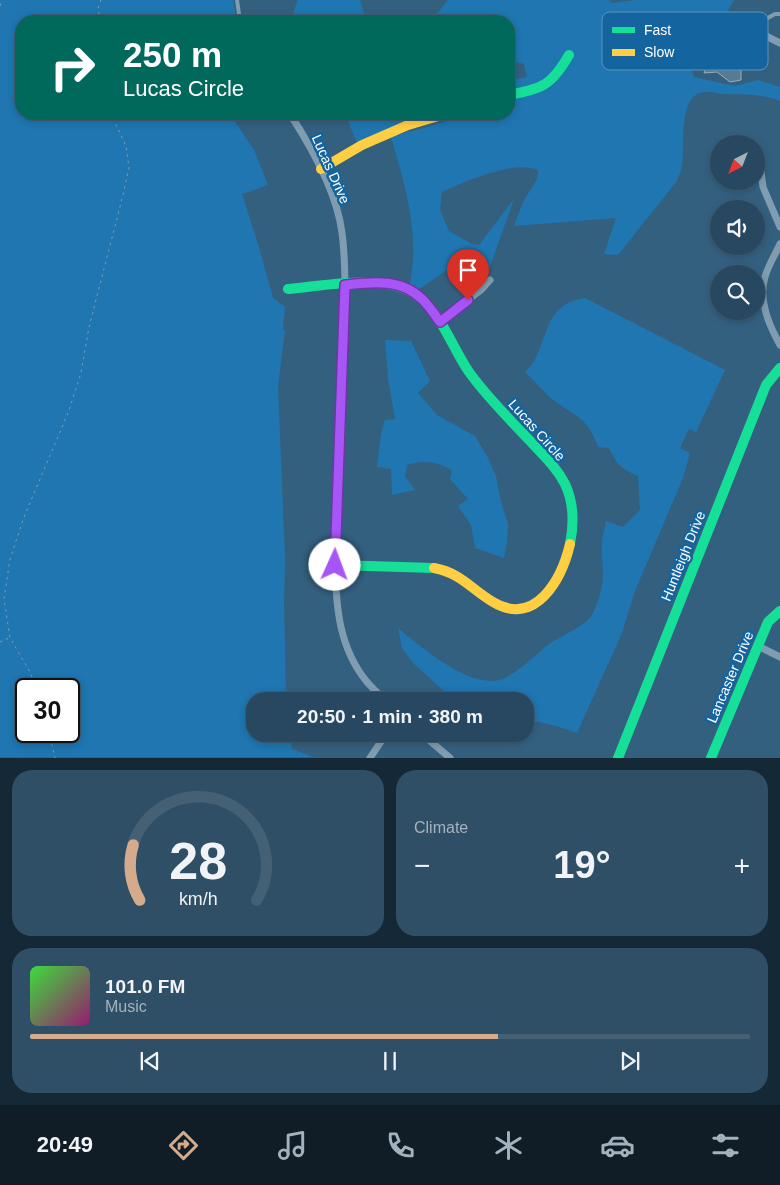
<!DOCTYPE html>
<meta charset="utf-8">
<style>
:root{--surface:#274860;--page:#2f4f66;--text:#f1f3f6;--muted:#a4b2bd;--line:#436075;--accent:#d6ab8b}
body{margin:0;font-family:Helvetica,sans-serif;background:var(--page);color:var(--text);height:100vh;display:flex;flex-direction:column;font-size:19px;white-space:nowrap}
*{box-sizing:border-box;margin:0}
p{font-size:16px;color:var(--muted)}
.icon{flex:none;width:28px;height:28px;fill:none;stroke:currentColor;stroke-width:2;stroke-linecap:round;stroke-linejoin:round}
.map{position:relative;height:758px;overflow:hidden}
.panel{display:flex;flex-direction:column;gap:12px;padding:12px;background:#152835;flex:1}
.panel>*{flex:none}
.banner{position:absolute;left:15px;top:15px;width:500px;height:105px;border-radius:20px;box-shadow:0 2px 8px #0003,0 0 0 1px var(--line);background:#00695c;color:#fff;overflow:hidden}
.needle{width:32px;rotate:222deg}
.fabs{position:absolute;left:710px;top:135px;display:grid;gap:10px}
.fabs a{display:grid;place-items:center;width:55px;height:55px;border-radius:50%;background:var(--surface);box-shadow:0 2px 8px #0003,0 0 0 1px var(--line);font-size:25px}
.speed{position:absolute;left:15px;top:678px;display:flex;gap:10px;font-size:25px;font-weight:700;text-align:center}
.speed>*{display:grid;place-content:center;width:65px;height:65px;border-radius:50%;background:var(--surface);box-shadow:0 2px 8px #0003,0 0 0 1px var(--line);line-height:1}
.speed .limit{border:2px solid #111;border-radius:8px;background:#fff;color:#111}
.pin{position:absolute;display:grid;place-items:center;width:42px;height:42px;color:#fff;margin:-51px -21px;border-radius:50% 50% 50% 0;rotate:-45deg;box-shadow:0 0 5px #0007}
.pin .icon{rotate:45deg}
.me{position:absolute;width:55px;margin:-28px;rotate:2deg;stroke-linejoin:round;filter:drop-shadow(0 0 4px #0008)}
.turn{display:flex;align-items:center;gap:18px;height:105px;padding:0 25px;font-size:22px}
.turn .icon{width:65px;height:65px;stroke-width:2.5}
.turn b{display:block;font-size:35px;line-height:42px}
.big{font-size:38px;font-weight:700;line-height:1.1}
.panel .widget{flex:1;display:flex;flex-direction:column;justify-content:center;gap:8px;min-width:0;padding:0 18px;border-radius:20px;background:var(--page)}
.panel .dial{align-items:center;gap:0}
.dial svg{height:130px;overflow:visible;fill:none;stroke:var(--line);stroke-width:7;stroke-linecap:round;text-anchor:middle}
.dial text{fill:var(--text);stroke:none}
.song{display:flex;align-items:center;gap:15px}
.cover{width:60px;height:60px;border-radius:8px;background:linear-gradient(135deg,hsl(120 70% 55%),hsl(320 70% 35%))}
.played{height:5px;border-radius:2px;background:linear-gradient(90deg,var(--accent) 65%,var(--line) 65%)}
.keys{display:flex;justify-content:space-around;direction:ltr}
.heat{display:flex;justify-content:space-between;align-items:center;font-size:28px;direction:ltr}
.panel .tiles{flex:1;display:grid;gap:12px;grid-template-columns:1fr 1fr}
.widget:last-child{grid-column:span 2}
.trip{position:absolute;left:246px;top:692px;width:288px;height:50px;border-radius:20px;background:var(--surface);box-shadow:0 2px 8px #0003,0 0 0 1px var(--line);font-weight:700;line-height:50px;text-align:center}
.tab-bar{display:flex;height:80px;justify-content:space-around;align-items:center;background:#101d26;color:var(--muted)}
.tab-bar .icon{width:35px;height:35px}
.tab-bar .selected{color:var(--accent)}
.tab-bar b{font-size:22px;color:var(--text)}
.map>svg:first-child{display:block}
.green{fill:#1f76b1;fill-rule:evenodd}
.building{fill:#587b92;stroke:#94acbe}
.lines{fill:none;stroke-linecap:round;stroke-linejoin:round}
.path{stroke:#7f9cb0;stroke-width:1;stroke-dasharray:2.5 4;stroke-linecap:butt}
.lane{stroke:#7f9cb0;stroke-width:4}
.street{stroke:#7f9cb0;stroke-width:7}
.fast{stroke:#16e098;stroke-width:10}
.slow{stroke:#ffcf43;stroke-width:10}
.route-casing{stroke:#6d37a1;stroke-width:12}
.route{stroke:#a855f7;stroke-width:9}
.labels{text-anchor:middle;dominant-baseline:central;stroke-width:5;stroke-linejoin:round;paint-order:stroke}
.street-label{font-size:14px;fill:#fff;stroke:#14659f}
.key{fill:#14659f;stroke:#5a93bc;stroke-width:1}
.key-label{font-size:14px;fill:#fff}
</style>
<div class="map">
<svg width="780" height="758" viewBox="0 0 780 758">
<rect width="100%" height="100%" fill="#346080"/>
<!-- green -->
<g class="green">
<path d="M0 0H233L237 21H21V114H230L254 150 268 185 242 194 259 247 273 298 285 307 283 329 285 330 278 387 285 558 284 603 286 701H255V734H289L292 749 313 757H0ZM26 689H69V731H26Z"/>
<path d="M298 0H360L366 21H290Z"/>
<path d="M448 0H609L612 3 636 0H734C727 10 725 23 715 31 703 43 681 23 679 51L690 66 694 77 735 86 758 80 780 87V101C759 93 745 95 723 94 717 94 710 91 704 92 675 95 687 153 681 171 680 175 677 178 676 182L618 255 604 254 616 218 514 226 523 202 537 179 538 170C514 160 465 181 442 192L440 210 449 231 472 244 479 245 514 199 486 278 476 290 464 297 447 270 419 289 410 284C420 234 405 185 391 137L444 122 446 114H509V80L527 77 524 64 513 61 509 56V21H431Z"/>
<path d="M345 114H435L358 145Z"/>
<path d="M585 298 725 370 696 432 689 429 680 448 690 453 683 478 635 591 622 633 577 733C559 727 543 721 525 721V701H455L413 663 402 648 398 628C421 647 476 695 507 677 523 668 535 655 549 644 563 634 587 627 594 611 599 599 603 587 603 574 603 564 601 554 602 544 602 536 605 529 606 521L623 527 640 510 638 476C620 468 618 466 609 448L598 447C588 418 578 418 556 402 545 394 535 381 525 372 529 368 533 364 535 359 549 332 547 303 585 298Z"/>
<path d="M385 340 411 341 430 381 418 393 437 415 475 436 487 456 496 476 500 498 508 524 507 543 504 558 475 548 471 525 458 506 468 499 450 479 452 471C439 461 423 460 407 465L405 476 415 490 392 495 391 469 377 467 381 434 385 420 395 419 388 378Z"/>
</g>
<!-- building -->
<path class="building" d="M708 63 730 68H741V80L730 82 717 72 704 73Z"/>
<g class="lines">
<!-- path -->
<g class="path">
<path d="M0 6 2 0"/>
<path d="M100 21 98 8 101 0"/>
<path d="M0 642 9 638"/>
<path d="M37 689 30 672 10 638 4 599 10 559 24 517 68 413 81 373 89 327 123 195 129 168 126 146 111 114"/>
<path d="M49 731 55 758"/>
</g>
<!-- lane -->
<g class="lane">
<path d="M237 0 240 21"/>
<path d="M764 35 766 19 775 14H780"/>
</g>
<!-- street -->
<g class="street">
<path d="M730 46 764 35 780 43"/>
<path d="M290 114C312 148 337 192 342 233 346 262 345 292 345 321L335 565C336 607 339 648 367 682 373 689 380 695 386 701"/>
<path d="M761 172 763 187 780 227"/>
<path d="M780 244C775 255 768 266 765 277 758 300 769 325 780 345"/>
<path d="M440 322 482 289 490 280"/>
<path d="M758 646 780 657"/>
<path d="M422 734 450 758"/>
<path d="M370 758 386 734"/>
</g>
<!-- fast -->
<g class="fast">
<path d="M509 95C543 88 551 86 569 55"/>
<path d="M288 289C320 286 376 276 405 289 439 303 449 343 469 372 487 397 510 420 532 443 544 456 557 468 565 484 574 503 574 524 570 544"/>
<path d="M335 565 434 568"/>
<path d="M618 758 766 385 780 368"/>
<path d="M711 758 768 622 780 611"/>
</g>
<!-- slow -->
<g class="slow">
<path d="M321 169 362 145 408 125 445 114"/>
<path d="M434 568C461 573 471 589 493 602 536 628 562 578 570 544"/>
</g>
</g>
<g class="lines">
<defs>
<path id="route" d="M335 565 345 285C373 282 401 278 423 300 430 307 435 315 440 322L468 300"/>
</defs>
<!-- route casing -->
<use href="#route" class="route-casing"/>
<!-- route -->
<use href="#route" class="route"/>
</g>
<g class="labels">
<!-- street labels -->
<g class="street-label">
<text transform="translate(331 169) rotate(66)">Lucas Drive</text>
<text transform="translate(537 430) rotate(48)">Lucas Circle</text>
<text transform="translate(683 556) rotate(-68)">Huntleigh Drive</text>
<text transform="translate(730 677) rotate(-67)">Lancaster Drive</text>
</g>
</g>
<!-- legend -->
<rect x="602" y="12" width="166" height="58" rx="8" class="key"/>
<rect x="612" y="27" width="23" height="6" fill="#16e098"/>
<rect x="612" y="49" width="23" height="7" fill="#ffcf43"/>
<g class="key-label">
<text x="644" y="35">Fast</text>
<text x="644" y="57">Slow</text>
</g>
</svg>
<div class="fabs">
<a><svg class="needle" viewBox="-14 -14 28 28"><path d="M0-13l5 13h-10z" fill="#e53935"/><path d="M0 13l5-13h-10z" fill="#a4b2bd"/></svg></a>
<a><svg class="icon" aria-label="sound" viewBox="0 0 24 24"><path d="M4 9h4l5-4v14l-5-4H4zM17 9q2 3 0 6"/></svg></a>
<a><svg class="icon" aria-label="search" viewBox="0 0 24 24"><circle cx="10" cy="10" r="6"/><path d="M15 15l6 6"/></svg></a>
</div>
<div class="speed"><div class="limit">30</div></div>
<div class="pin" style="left:468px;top:300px;background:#d93025"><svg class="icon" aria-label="arrive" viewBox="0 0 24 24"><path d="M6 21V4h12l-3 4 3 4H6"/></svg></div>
<svg class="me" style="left:335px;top:565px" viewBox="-20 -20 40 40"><circle r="19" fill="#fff"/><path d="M0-13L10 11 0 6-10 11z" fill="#a855f7"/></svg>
<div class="trip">20:50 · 1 min · 380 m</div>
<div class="banner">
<div class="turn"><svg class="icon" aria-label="right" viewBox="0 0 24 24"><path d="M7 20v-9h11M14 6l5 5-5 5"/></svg><div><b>250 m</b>Lucas Circle</div></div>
</div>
</div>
<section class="panel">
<div class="tiles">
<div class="widget dial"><svg viewBox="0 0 100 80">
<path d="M14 69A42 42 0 1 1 86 69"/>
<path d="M14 69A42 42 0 0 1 10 35" stroke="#d6ab8b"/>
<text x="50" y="56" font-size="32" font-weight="700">28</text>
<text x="50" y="72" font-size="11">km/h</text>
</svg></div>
<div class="widget"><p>Climate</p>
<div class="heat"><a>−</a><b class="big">19°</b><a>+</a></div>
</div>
<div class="widget">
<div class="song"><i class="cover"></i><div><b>101.0 FM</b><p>Music</p></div></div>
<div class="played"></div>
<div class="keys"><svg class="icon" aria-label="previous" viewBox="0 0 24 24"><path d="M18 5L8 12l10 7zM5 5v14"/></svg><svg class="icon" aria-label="pause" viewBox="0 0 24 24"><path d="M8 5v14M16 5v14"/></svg><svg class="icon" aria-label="next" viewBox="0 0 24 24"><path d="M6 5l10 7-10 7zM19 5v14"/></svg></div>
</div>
</div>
</section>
<nav class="tab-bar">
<b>20:49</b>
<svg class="icon selected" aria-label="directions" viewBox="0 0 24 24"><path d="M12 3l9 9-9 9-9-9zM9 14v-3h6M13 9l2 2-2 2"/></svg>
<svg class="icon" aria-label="music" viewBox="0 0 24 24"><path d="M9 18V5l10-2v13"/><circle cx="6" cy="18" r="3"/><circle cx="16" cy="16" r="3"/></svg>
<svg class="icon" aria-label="phone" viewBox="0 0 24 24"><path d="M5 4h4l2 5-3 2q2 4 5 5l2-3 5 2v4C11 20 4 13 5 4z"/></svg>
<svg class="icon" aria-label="climate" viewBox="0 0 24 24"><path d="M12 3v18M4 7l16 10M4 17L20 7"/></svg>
<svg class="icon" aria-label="car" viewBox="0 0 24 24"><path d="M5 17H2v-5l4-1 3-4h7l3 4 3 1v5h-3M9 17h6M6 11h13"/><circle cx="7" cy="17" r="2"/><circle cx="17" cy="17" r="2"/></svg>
<svg class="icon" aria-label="filters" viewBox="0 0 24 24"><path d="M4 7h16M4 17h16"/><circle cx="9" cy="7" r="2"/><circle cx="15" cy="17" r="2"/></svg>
</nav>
